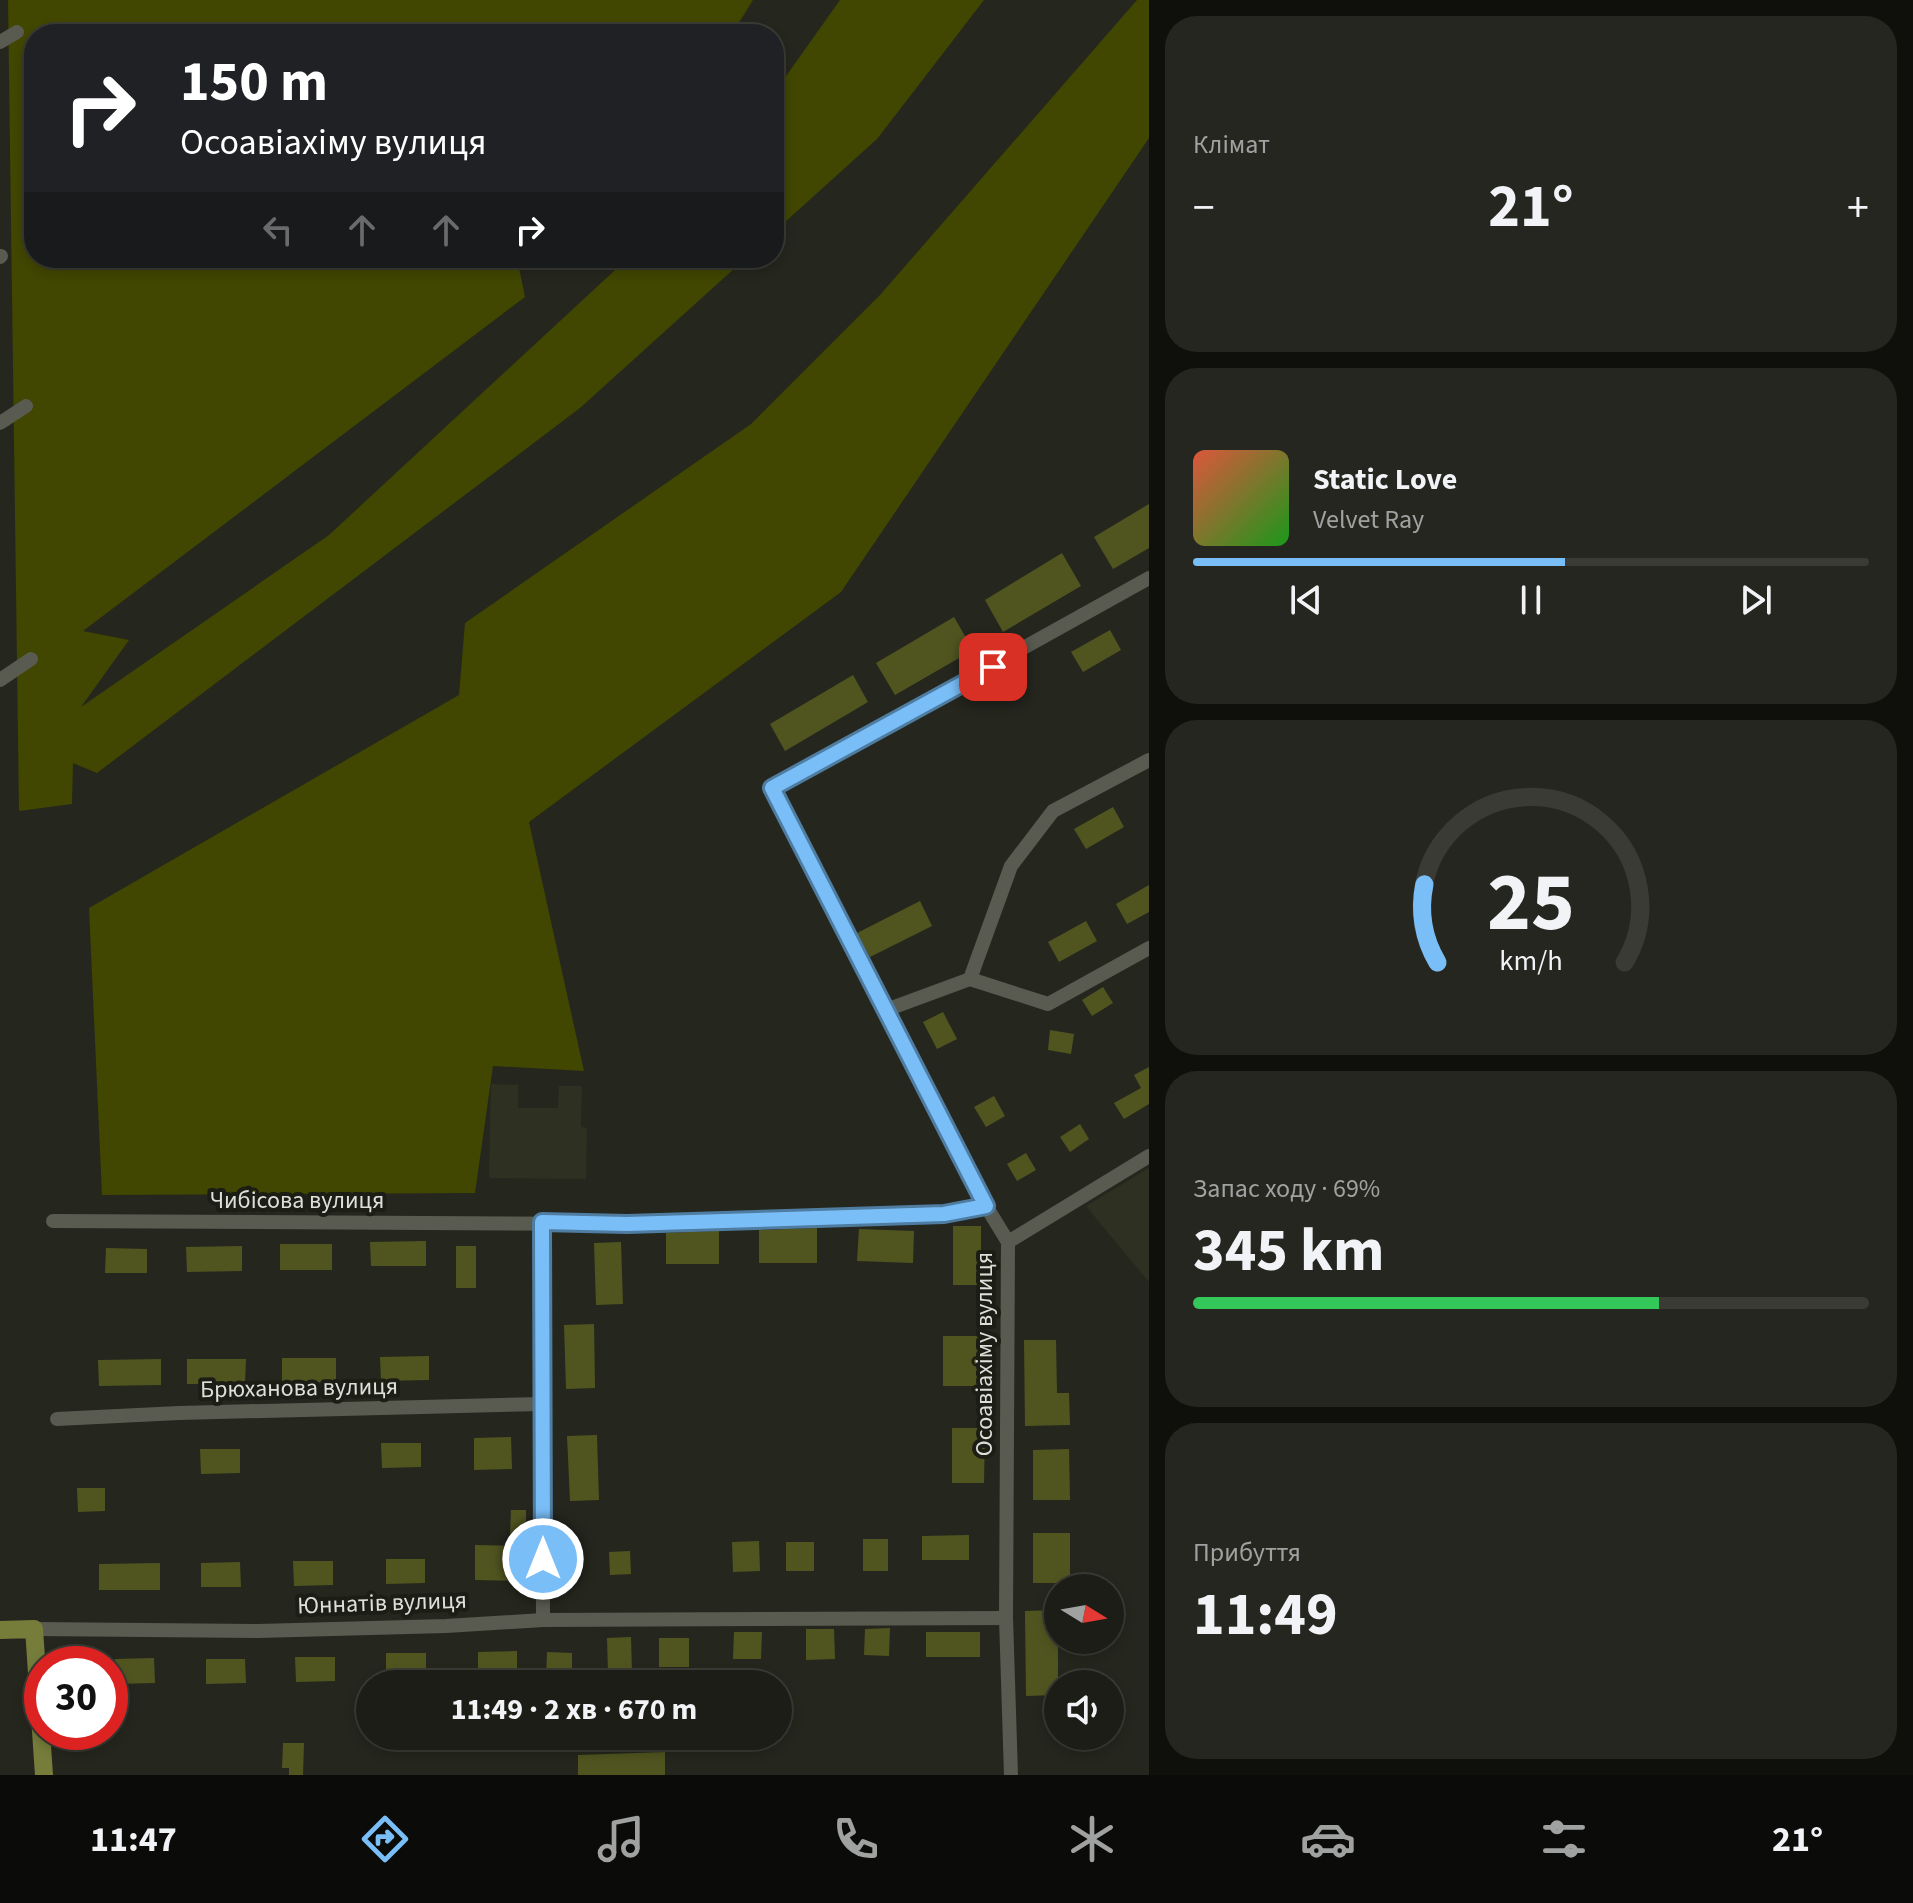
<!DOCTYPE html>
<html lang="uk">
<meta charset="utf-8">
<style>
:root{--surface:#1c1d16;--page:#25261f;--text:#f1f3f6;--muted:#a0a2a1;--line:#3a3b35;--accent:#7abef8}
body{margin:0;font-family:"Source Sans 3",sans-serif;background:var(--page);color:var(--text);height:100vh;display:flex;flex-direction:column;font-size:30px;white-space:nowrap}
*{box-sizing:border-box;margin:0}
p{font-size:26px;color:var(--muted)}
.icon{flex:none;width:44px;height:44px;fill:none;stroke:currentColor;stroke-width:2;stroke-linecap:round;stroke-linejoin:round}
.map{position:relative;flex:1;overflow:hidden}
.drawer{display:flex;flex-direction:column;gap:16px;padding:16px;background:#0f100c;width:764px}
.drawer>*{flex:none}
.hud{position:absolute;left:24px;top:24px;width:760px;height:244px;border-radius:32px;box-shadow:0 4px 12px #0003,0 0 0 2px var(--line);background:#202124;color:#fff;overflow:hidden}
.needle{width:52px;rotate:101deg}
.fabs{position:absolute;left:1044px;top:1574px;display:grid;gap:16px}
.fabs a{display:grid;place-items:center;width:80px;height:80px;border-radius:50%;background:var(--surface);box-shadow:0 4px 12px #0003,0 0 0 2px var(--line);font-size:40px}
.speed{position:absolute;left:24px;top:1646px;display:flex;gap:16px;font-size:40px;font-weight:700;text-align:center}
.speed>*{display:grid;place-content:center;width:104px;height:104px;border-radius:50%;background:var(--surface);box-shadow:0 4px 12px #0003,0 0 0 2px var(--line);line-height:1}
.speed .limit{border:12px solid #d22;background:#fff;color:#111}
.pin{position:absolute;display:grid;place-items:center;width:68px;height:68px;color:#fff;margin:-34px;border-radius:16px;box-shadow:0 4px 12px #0006}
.me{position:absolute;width:88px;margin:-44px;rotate:0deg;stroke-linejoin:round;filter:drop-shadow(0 0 6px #0008)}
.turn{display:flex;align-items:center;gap:28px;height:168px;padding:0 24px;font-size:36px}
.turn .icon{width:104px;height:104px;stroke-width:2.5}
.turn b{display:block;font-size:56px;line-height:68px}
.lanes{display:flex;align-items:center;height:76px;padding:0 24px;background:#0003;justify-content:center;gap:40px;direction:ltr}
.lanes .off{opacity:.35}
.big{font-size:60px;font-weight:700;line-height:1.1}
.drawer .widget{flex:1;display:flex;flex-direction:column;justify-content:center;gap:12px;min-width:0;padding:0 28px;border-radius:32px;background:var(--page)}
.drawer .dial{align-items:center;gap:0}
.dial svg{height:208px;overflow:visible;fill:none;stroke:var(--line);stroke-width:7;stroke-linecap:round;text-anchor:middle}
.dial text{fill:var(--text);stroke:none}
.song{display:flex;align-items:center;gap:24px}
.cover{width:96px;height:96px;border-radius:12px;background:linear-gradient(135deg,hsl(10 70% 55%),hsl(120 70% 35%))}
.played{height:8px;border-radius:4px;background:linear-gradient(90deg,var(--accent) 55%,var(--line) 55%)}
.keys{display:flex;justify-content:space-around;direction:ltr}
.heat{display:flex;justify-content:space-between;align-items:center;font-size:44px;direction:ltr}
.charge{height:12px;border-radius:6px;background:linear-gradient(90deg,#34c759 69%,var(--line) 0)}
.trip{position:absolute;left:356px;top:1670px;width:436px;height:80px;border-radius:40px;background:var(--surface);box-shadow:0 4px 12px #0003,0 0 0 2px var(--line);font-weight:700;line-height:80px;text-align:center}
.menu{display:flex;height:128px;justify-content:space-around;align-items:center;background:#0b0c09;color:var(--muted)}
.menu .icon{width:56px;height:56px}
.menu .on{color:var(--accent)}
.menu b{font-size:36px;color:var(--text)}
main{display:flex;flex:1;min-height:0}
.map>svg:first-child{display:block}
.built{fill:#2e3021}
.green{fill:#414601}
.building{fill:#505520}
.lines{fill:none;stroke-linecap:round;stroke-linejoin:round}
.minor{stroke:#595b51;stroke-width:14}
.major{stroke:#767c3a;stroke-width:18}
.route-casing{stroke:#4f7ca1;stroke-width:20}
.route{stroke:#7abef8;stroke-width:14}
.labels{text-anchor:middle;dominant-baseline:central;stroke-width:8;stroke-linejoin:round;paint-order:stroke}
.street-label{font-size:24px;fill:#dedfd9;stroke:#1c1d14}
</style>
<main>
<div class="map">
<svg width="1149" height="1775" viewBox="0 0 1149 1775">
<rect width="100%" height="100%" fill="#25271e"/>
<!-- built -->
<g class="built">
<path d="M491 1084 518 1085V1108H558L559 1086H582L581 1127 587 1128 586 1179 489 1178Z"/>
<path d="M1149 1168V1282L1086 1206Z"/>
</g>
<!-- green -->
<g class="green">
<path d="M8 0H753L732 34H34V258H517L525 297 83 631 129 640 81 707 329 535 628 258H746L580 408 97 773 73 763 72 804 19 811Z"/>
<path d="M840 0H984L877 139 774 232V93Z"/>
<path d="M1137 0H1149V138L841 592 529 822 584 1071 493 1066 475 1193 102 1195 89 908 459 695 465 623 751 424 880 295Z"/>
</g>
<!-- building -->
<g class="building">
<path d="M1149 504V548L1113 569 1094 537Z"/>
<path d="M1062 553 1081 586 1003 632 985 600Z"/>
<path d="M954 617 973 650 895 695 876 663Z"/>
<path d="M1110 630 1121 650 1083 672 1071 652Z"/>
<path d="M853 675 868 702 785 751 770 724Z"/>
<path d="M1113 807 1124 827 1086 849 1074 829Z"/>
<path d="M1149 885V912L1127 924 1116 904Z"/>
<path d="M920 901 932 926 870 957 857 933Z"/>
<path d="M1086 921 1097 941 1059 962 1048 942Z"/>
<path d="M1103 987 1113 1003 1092 1016 1082 1000Z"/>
<path d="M943 1012 957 1039 937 1049 923 1022Z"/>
<path d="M1050 1030 1074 1034 1071 1054 1048 1050Z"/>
<path d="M1149 1067V1104L1124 1119 1114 1103 1141 1088 1134 1075Z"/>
<path d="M994 1096 1005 1116 986 1127 974 1107Z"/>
<path d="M1080 1124 1089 1139 1070 1152 1060 1137Z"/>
<path d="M1026 1153 1036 1170 1017 1181 1007 1164Z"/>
<rect x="953" y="1226" width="28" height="59"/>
<path d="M817 1228V1263H759V1230Z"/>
<path d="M859 1229 914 1231 913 1263 857 1261Z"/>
<path d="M719 1231V1264H666V1233Z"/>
<path d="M426 1241V1266H371L370 1242Z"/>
<path d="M621 1242 623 1304 596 1305 594 1243Z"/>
<rect x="280" y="1244" width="52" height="26"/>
<path d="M242 1246V1271L187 1272 186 1247Z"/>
<rect x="456" y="1246" width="20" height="42"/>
<path d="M106 1248 147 1249V1273H105Z"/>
<path d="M594 1324 595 1388 566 1389 564 1325Z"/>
<path d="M943 1336H982L981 1386H943Z"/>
<path d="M1024 1340H1056L1057 1393H1069L1070 1425 1025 1426Z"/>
<path d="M429 1356V1380L381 1381 380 1357Z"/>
<path d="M282 1358H336V1382L282 1383Z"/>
<path d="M161 1359V1385L99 1386 98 1360Z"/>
<path d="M187 1359H246L245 1384H187Z"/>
<path d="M952 1428H985L984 1483H952Z"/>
<path d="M597 1435 599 1500 570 1501 567 1436Z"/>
<path d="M511 1437 512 1469 474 1470V1438Z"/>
<path d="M381 1443H421V1467L382 1468Z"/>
<path d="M200 1449H240V1473L201 1474Z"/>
<path d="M1069 1449 1070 1500H1033V1450Z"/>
<path d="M77 1488H105V1511L78 1512Z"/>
<path d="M511 1510H526V1536L510 1535Z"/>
<rect x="1033" y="1533" width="37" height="50"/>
<path d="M969 1535V1560H922V1536Z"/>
<rect x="863" y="1539" width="25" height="32"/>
<path d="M759 1541 760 1571 733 1572 732 1542Z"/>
<rect x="786" y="1542" width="28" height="29"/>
<path d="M475 1545 517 1546 516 1581 475 1580Z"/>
<path d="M630 1551 631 1574 610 1575 609 1552Z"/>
<path d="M386 1559H425V1583L386 1584Z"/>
<path d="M293 1561H333V1585L294 1586Z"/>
<path d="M240 1562 241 1587H201V1563Z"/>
<path d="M160 1563V1590H99V1564Z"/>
<rect x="553" y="1565" width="18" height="21"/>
<path d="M1058 1610V1695L1026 1696 1025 1611Z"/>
<path d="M890 1628 889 1656 864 1655 865 1629Z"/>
<path d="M806 1629H834L835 1659 806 1660Z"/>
<path d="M734 1632H762L761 1659H733Z"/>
<rect x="926" y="1632" width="54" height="25"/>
<path d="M631 1637 632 1672 608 1673 607 1638Z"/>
<rect x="659" y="1638" width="30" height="29"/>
<path d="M517 1651V1676L478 1677V1652Z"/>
<path d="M547 1652 572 1653V1680H546Z"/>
<rect x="386" y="1653" width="40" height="25"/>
<path d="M295 1657H335V1681L296 1682Z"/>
<path d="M154 1658 155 1683 115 1684V1659Z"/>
<path d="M206 1659H245L246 1683 206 1684Z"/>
<path d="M283 1743H304L303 1775H289V1768H282Z"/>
<path d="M665 1752V1775H578V1755Z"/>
</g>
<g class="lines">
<!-- minor -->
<g class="minor">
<path d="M0 42 17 32"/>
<path d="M0 257 1 256"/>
<path d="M0 423 26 406"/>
<path d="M0 680 31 659"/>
<path d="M970 979 1011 866 1053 811 1149 760"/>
<path d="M886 1010 970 979 1048 1004 1149 948"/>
<path d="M53 1221 627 1224 944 1214 986 1206"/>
<path d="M542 1222 543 1620"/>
<path d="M1008 1242 1149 1156"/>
<path d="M57 1419 179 1413 542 1404"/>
<path d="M34 1629 258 1631 446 1626 543 1620 1006 1618"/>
<path d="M1011 1775 1006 1618 1008 1242 986 1206 772 788 1149 578"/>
</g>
<!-- major -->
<path class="major" d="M0 1630 34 1629 44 1775"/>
</g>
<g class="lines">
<defs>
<path id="route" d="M543 1559 542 1222 627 1224 944 1214 986 1206 772 788 993 667"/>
</defs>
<!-- route casing -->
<use href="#route" class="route-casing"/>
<!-- route -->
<use href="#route" class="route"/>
</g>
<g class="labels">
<!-- street labels -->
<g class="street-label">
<text x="297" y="1200">Чибісова вулиця</text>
<text transform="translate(984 1354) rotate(-90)">Осоавіахіму вулиця</text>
<text transform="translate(299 1388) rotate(-1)">Брюханова вулиця</text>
<text transform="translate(382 1603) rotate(-2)">Юннатів вулиця</text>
</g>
</g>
</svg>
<div class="fabs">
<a><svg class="needle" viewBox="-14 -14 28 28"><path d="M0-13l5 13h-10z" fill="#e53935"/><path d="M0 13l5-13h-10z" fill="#a0a2a1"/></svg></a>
<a><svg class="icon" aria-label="sound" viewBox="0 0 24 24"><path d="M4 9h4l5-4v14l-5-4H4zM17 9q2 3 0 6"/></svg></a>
</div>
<div class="speed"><div class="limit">30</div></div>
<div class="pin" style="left:993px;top:667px;background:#d93025"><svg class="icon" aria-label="arrive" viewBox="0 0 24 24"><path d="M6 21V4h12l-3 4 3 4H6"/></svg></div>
<svg class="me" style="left:543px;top:1559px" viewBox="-20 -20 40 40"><circle r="17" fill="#7abef8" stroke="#fff" stroke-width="3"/><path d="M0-11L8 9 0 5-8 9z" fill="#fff"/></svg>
<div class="trip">11:49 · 2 хв · 670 m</div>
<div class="hud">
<div class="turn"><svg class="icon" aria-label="right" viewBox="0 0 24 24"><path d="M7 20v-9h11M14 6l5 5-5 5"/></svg><div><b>150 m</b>Осоавіахіму вулиця</div></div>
<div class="lanes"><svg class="icon off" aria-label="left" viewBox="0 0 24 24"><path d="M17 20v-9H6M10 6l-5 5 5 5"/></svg><svg class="icon off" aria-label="ahead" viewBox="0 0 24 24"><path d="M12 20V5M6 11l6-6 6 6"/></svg><svg class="icon off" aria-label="ahead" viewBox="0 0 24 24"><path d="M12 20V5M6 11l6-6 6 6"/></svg><svg class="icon" aria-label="right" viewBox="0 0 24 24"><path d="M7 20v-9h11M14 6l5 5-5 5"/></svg></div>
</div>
</div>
<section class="drawer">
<div class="widget"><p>Клімат</p>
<div class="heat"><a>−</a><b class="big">21°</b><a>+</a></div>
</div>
<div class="widget">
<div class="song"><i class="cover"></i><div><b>Static Love</b><p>Velvet Ray</p></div></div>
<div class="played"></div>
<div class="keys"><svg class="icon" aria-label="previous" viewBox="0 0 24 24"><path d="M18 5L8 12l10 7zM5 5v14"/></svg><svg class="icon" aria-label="pause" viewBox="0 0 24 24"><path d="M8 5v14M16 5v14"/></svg><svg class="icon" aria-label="next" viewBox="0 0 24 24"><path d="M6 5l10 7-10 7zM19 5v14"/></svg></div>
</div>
<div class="widget dial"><svg viewBox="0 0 100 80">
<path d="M14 69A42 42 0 1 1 86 69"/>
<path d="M14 69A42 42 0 0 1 9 39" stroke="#7abef8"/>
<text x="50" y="56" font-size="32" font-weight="700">25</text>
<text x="50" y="72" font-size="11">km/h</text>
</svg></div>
<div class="widget"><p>Запас ходу · 69%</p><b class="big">345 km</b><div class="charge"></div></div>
<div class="widget"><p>Прибуття</p><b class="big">11:49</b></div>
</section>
</main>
<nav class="menu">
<b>11:47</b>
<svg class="icon on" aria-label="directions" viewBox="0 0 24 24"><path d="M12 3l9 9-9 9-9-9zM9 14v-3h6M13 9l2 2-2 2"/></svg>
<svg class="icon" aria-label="music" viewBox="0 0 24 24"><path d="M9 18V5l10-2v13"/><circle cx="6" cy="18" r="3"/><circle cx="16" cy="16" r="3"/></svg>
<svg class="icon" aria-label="phone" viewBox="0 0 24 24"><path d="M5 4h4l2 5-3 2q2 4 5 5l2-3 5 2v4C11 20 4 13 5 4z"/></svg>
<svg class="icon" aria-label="climate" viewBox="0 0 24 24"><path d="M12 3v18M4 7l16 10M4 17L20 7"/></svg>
<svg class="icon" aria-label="car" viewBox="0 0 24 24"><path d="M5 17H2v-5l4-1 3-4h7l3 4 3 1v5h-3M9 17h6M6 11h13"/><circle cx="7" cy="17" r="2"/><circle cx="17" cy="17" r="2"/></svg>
<svg class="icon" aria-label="filters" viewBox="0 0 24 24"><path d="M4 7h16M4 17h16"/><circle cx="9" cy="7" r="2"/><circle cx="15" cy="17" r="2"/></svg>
<b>21°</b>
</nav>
